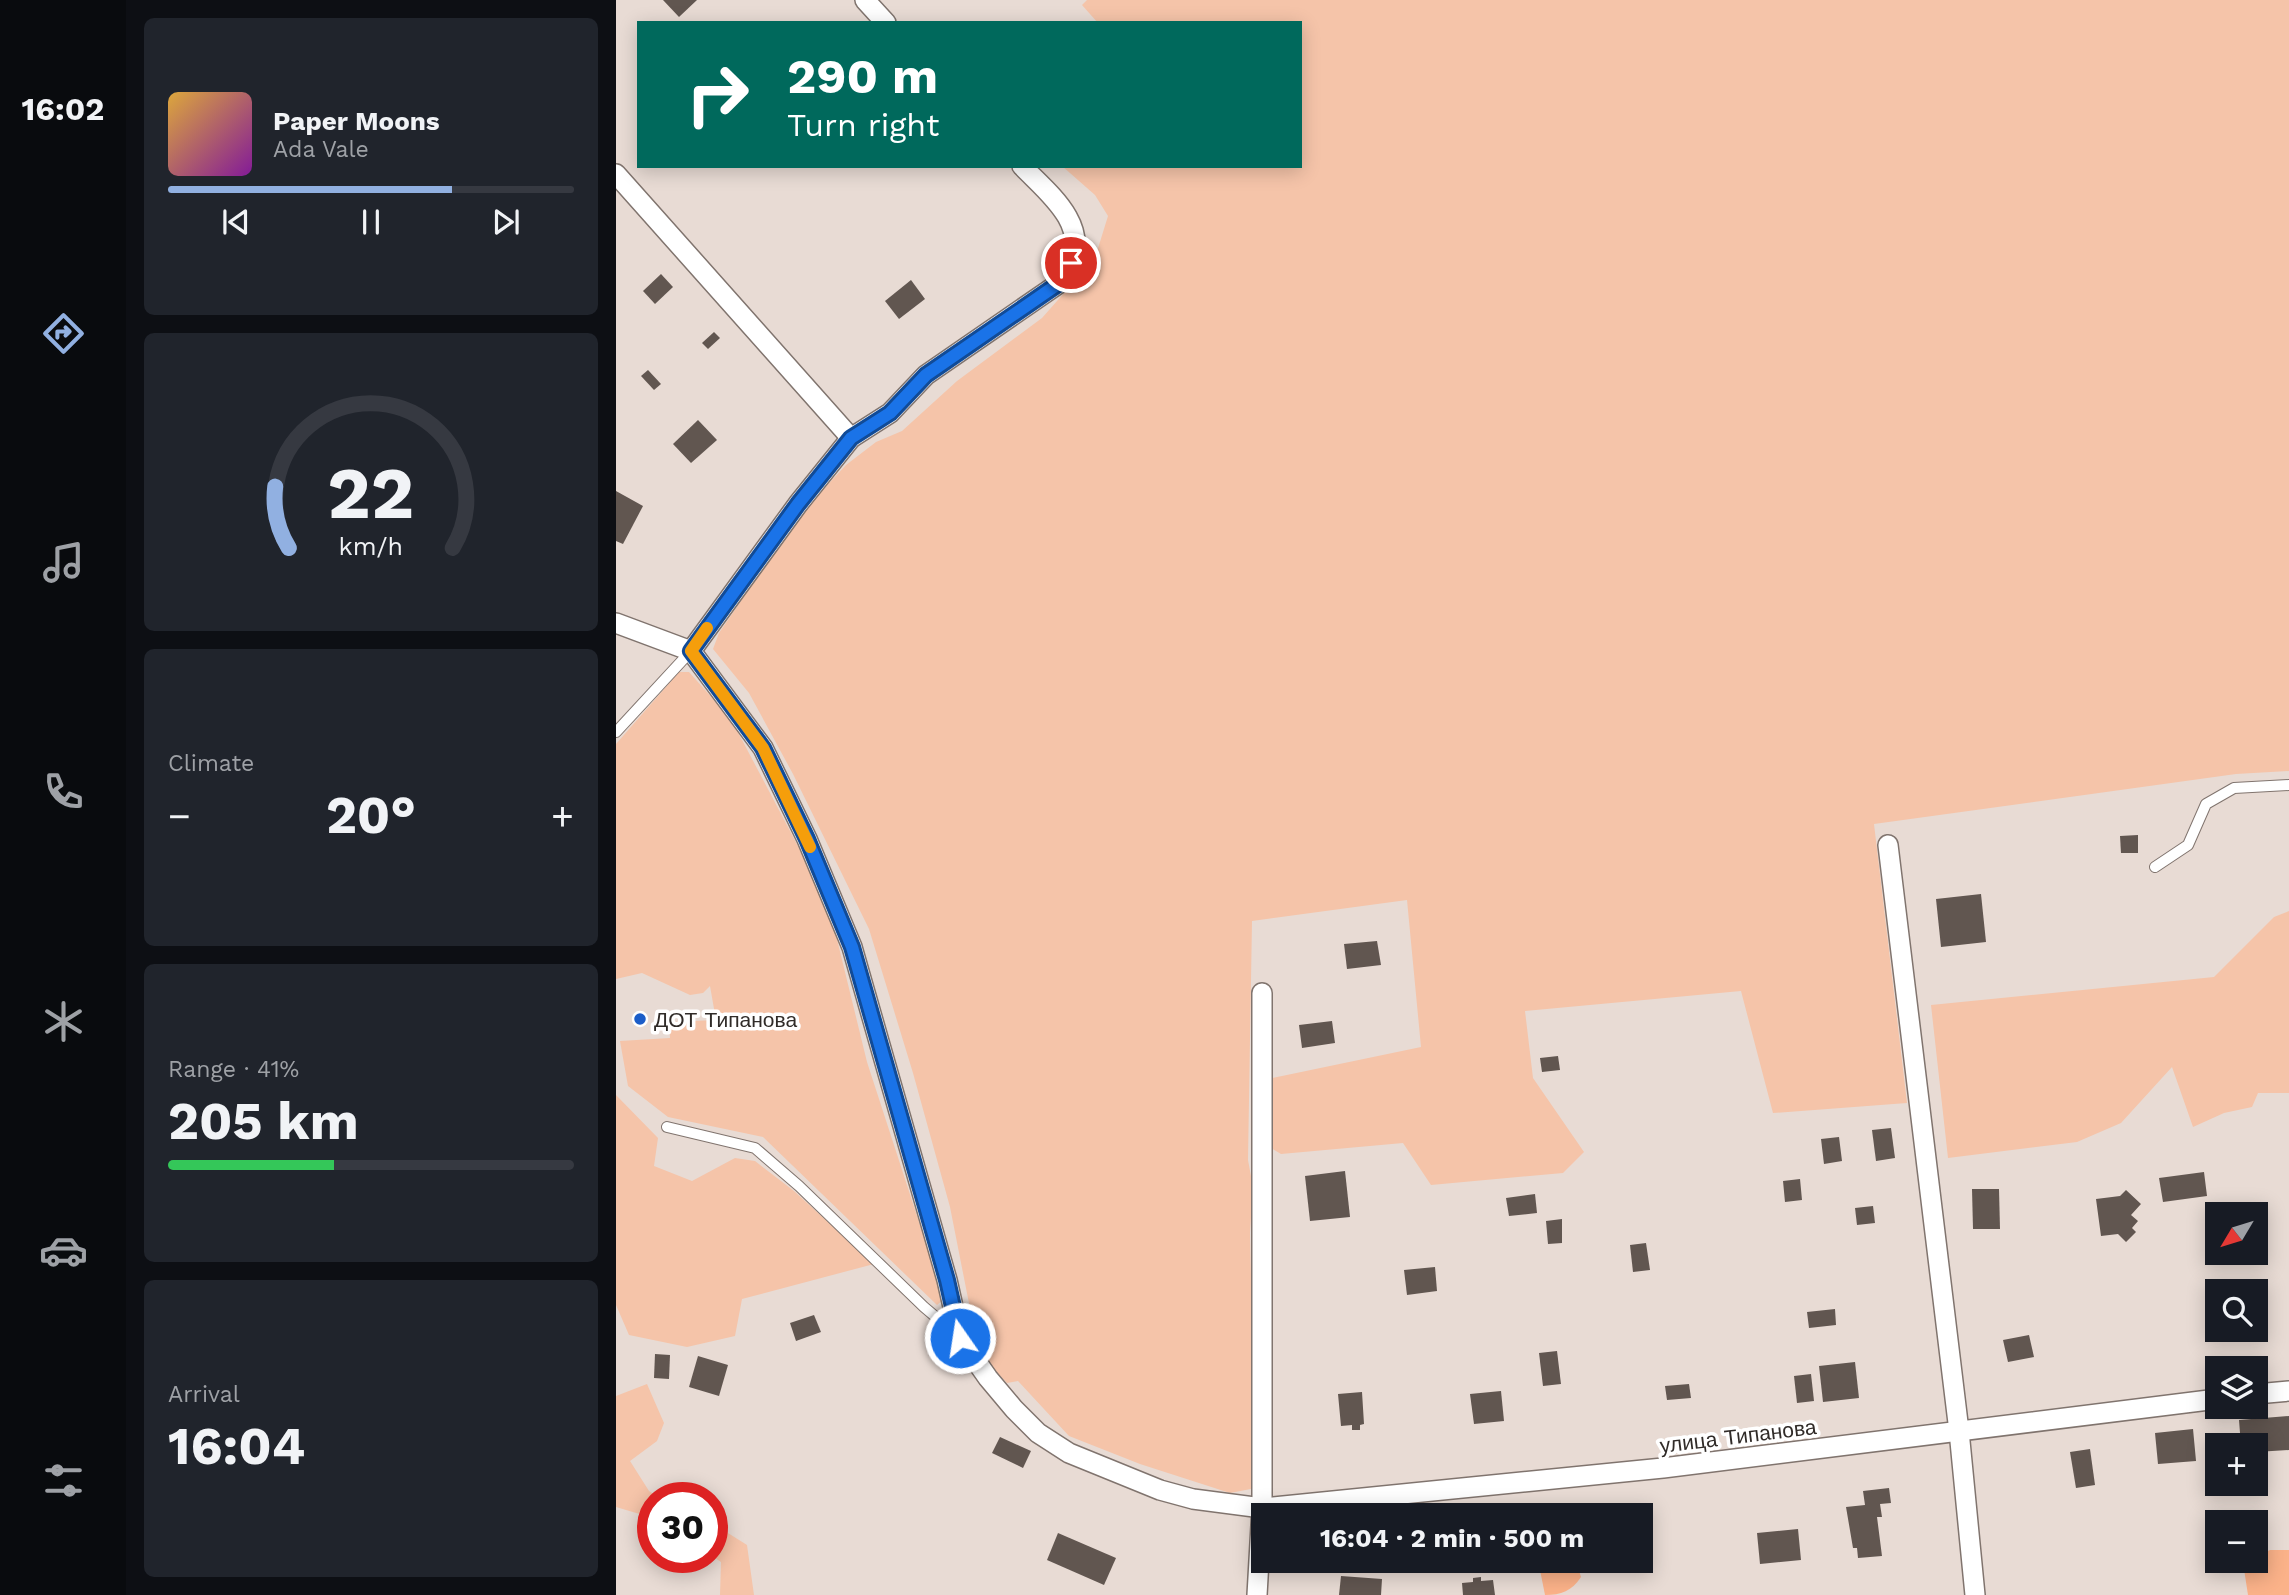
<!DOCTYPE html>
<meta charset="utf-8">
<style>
:root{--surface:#171b24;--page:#20242c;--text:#f1f3f6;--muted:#9ea1a6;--line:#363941;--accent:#91b0e1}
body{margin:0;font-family:"Work Sans",sans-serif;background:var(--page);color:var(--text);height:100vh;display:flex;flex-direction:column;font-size:26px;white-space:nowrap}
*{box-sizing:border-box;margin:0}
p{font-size:23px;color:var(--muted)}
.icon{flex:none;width:38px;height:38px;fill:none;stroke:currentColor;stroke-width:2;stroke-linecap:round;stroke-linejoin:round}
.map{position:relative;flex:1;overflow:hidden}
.panel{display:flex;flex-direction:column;gap:18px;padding:18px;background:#0d0f14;width:490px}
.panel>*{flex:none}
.guide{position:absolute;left:21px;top:21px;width:665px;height:147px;border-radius:0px;box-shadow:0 4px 18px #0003;background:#00695c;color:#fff;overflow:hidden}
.needle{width:46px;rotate:232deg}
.fabs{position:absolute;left:1589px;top:1202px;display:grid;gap:14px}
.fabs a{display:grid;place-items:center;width:63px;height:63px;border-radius:0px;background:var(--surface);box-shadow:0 4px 18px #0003;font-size:35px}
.speed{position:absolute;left:21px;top:1482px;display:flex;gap:14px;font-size:35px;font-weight:700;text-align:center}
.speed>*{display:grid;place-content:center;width:91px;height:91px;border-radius:50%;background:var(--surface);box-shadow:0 4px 18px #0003;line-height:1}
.speed .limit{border:10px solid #d22;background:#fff;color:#111}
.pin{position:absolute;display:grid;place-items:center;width:60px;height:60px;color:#fff;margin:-30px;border:4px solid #fff;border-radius:50%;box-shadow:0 2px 7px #0007}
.me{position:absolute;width:77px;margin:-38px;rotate:347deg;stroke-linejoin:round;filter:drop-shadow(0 0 5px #0008)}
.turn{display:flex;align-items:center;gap:24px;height:147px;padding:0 35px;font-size:32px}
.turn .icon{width:91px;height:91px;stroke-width:2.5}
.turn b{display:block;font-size:49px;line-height:60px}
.big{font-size:52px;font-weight:700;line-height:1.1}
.panel .card{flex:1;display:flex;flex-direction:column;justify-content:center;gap:10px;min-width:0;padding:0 24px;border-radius:10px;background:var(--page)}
.panel .dial{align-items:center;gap:0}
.dial svg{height:182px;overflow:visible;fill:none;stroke:var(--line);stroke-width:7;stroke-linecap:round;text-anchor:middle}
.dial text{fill:var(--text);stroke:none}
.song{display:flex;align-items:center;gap:21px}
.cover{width:84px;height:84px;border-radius:10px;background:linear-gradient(135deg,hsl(40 70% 55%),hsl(290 70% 35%))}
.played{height:7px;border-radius:4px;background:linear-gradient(90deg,var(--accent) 70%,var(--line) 70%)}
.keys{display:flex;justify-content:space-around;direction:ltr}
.heat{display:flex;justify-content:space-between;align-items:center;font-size:38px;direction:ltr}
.charge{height:10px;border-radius:5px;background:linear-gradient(90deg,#34c759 41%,var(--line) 0)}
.trip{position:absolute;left:635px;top:1503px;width:402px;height:70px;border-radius:0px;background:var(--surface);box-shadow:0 4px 18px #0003;font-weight:700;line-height:70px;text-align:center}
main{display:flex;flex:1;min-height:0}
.menu{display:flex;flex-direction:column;width:126px;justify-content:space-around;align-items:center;background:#090b0e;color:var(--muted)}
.menu .icon{width:49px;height:49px}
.menu .active{color:var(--accent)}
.menu b{font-size:32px;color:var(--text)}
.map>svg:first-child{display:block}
.green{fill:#f5c4a9}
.water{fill:#fbb289}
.building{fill:#615650}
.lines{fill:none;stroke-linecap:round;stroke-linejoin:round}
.lane-casing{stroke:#80746e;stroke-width:12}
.street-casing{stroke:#80746e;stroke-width:22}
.lane{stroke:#fff;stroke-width:10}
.street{stroke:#fff;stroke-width:19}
.route-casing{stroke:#114b97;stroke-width:18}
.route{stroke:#1a73e8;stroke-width:12}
.slow{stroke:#f59e0b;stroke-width:12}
.poi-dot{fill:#1b5dc8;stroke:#fff;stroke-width:2.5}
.labels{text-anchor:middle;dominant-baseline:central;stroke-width:7;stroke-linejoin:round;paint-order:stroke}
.poi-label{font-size:21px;fill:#302b28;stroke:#fff;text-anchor:start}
.street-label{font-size:21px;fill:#302b28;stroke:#fff}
</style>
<main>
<nav class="menu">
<b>16:02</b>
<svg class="icon active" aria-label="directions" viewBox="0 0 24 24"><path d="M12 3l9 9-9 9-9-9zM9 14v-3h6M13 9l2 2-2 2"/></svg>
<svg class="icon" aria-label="music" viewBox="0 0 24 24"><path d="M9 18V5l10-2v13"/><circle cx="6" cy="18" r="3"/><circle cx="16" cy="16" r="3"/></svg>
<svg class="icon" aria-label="phone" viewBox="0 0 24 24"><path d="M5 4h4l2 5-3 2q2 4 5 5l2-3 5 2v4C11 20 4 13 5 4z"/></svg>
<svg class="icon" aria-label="climate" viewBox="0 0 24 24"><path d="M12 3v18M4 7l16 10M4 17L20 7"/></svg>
<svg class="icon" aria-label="car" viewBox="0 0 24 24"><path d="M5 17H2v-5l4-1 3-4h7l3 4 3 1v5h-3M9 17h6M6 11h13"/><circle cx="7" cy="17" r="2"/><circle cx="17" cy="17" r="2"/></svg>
<svg class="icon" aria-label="filters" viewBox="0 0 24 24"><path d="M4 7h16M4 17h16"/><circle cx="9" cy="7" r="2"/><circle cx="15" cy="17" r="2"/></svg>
</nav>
<section class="panel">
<div class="card">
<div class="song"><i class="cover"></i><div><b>Paper Moons</b><p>Ada Vale</p></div></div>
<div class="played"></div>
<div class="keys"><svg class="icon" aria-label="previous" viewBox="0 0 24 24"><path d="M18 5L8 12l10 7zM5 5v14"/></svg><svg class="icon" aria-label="pause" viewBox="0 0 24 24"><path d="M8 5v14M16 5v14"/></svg><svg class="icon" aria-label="next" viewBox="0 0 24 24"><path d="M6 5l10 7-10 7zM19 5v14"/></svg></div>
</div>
<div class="card dial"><svg viewBox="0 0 100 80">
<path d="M14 69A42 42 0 1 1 86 69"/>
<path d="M14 69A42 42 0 0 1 8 42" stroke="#91b0e1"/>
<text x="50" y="56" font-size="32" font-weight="700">22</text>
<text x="50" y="72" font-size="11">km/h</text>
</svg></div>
<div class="card"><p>Climate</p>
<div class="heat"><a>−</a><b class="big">20°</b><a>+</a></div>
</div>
<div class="card"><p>Range · 41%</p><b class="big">205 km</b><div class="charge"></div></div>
<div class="card"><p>Arrival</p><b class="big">16:04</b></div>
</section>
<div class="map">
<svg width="1673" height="1595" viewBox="0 0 1673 1595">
<rect width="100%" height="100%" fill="#e8dbd4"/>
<!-- green -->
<g class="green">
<path d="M471 0H1673V771L1620 774 1258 824 1291 1103 1157 1113 1125 991 909 1011 917 1078 968 1152 947 1173 815 1185 787 1143 665 1154 655 1148 651 1079 805 1047 791 900 636 921 632 1160 637 1187 634 1233 640 1488 614 1493 524 1464 453 1436 402 1381 391 1383 363 1354 334 1207 297 1073 253 929 177 774 133 693 97 649 103 633 168 538 201 496 230 465 260 442 286 431 341 381 426 318 479 258 492 216 479 195 446 166H684V23H482L466 5Z"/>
<path d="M63 672H73L115 719 183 848 218 927 251 1062 328 1299 321 1305 147 1137 52 1117 12 1086 4 1041 54 1038 53 1022 100 1020 94 986 87 993 74 995 26 973 0 979V744Z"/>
<path d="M1673 911V1093H1642L1636 1107 1608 1113 1577 1127 1556 1067 1505 1123 1461 1142 1332 1158 1315 1005 1598 977 1658 917Z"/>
<path d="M0 1095 42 1138 38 1166 76 1181 119 1158 139 1161 178 1191 258 1264 126 1299 119 1336 71 1347 13 1335 0 1305Z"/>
<path d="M31 1384 48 1423 41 1441 14 1461 33 1491 44 1498H37V1518L0 1507V1396Z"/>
<path d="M96 1523 131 1545 138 1595H104L105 1562 96 1556Z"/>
</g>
<!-- water -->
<g class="water">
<path d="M1654 1550H1673V1595H1632L1628 1569 1634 1561H1640V1556Z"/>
<path d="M924 1561H960L965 1577C956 1591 945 1595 929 1595L923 1565Z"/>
</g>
<!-- building -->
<g class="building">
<path d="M47 0H81L63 17Z"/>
<path d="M45 274 57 287 39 304 27 291Z"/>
<path d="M295 280 309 299 283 319 269 301Z"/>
<path d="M98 332 104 338 92 349 86 343Z"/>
<path d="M32 370 45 384 38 390 25 376Z"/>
<path d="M82 420 101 440 75 463 57 444Z"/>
<path d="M0 491 27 506 7 544 0 541Z"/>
<path d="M1522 835V853H1505L1504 836Z"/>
<path d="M1365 894 1370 942 1325 947 1320 899Z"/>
<path d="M761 941 765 965 731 969 728 944Z"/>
<path d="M29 1014V1024H19V1015Z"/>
<path d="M716 1021 719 1043 686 1048 683 1025Z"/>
<path d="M942 1056 944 1070 926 1072 924 1058Z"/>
<path d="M1275 1128 1279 1158 1260 1161 1256 1130Z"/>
<path d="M1223 1137 1226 1161 1208 1164 1205 1139Z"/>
<path d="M729 1171 734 1217 694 1221 689 1176Z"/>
<path d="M1588 1172 1591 1196 1547 1202 1543 1178Z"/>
<path d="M1184 1179 1186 1200 1169 1202 1167 1181Z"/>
<path d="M1356 1189H1383L1384 1229H1357Z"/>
<path d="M1510 1190 1525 1204 1515 1215 1522 1221 1516 1228 1520 1232 1510 1242 1502 1234 1485 1236 1480 1199 1504 1196Z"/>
<path d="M919 1194 921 1213 893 1216 890 1198Z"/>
<path d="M1257 1206 1259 1223 1241 1225 1239 1208Z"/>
<path d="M1635 1208 1636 1214H1607V1210Z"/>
<path d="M946 1219V1243L932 1244 930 1221Z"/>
<path d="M1030 1243 1034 1270 1017 1272 1014 1245Z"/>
<path d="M819 1267 821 1291 791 1295 788 1270Z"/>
<path d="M1219 1309 1220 1325 1193 1328 1191 1312Z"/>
<path d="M198 1315 205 1332 180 1341 174 1323Z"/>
<path d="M1413 1335 1418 1357 1392 1362 1387 1340Z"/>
<path d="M941 1351 945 1384 927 1386 923 1353Z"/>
<path d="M39 1354 54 1355 53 1379 38 1378Z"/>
<path d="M82 1356 112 1365 103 1396 73 1387Z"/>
<path d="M1239 1362 1243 1398 1207 1402 1203 1366Z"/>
<path d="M1195 1374 1198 1401 1181 1403 1178 1376Z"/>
<path d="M1073 1384 1075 1398 1051 1400 1049 1386Z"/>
<path d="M885 1391 888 1421 858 1424 854 1394Z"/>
<path d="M746 1392 748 1424 744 1425V1430H736V1425L725 1426 722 1394Z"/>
<path d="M1673 1416V1450L1640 1452V1446H1625L1623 1420Z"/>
<path d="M1577 1429 1580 1461 1542 1464 1539 1433Z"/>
<path d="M384 1437 415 1451 407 1468 376 1453Z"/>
<path d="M1474 1449 1479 1485 1460 1488 1454 1452Z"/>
<path d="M1273 1488 1275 1503 1264 1504 1266 1517H1261L1266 1556 1242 1558 1241 1548H1237L1230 1507 1249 1505 1247 1491Z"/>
<path d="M884 1507 885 1516H852V1510Z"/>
<path d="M1182 1529 1185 1560 1144 1564 1141 1533Z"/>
<path d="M442 1533 500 1558 488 1585 431 1560Z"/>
<path d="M725 1576 766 1579 765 1595H723Z"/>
<path d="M865 1577V1581L877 1580 879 1595H847L846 1583 857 1582V1578Z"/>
</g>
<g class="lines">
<defs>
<g id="lane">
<path d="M0 732 75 651"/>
<path d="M1539 867 1572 845 1590 804 1618 788 1673 785"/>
<path d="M51 1127 139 1148 183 1186 308 1307 341 1335"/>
</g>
<g id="street">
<path d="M249 0 270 23"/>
<path d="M0 174 235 438"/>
<path d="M0 623 75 651 147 748 191 839 236 947 331 1280 344 1338 372 1378 398 1409 422 1433 453 1453 544 1490 577 1499 646 1508 1047 1468 1601 1399"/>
<path d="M75 651 182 504 235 438 274 413 310 375 442 284C446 278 451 271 454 265 474 224 431 192 406 166"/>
<path d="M1272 845 1343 1431 1359 1595"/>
<path d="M1640 1394 1673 1391"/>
<path d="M641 1595 646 1508V993"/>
</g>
</defs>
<!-- lane casing -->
<use href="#lane" class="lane-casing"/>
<!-- street casing -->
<use href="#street" class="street-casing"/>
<!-- lane -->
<use href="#lane" class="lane"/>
<!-- street -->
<use href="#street" class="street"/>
</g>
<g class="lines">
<defs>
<path id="route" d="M344 1338 331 1280 236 947 191 839 147 748 75 651 182 504 235 438 274 413 310 375 442 284 455 263"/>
</defs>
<!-- route casing -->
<use href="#route" class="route-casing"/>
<!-- route -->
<use href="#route" class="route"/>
<!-- slow -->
<path class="slow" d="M91 628 75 651 147 748 194 847"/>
</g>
<!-- markers -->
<circle class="poi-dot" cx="24" cy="1019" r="7"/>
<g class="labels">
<!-- poi labels -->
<g class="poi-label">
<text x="38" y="1019">ДОТ Типанова</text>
</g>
<!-- street labels -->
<g class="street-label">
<text transform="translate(1122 1436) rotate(-7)">улица Типанова</text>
</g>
</g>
</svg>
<div class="fabs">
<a><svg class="needle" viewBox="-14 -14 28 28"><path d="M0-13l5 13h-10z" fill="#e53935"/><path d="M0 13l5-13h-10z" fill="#9ea1a6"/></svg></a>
<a><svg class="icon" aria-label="search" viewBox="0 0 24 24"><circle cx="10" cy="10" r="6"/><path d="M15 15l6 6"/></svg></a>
<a><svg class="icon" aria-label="layers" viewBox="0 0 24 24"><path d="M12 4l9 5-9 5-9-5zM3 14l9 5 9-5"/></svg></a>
<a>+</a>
<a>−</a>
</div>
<div class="speed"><div class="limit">30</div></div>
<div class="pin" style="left:455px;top:263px;background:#d93025"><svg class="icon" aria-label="arrive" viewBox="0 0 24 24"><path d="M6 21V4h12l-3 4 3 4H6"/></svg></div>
<svg class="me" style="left:344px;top:1338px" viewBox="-20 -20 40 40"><circle r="17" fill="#1a73e8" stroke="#fff" stroke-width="3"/><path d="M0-11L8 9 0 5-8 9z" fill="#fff"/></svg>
<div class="trip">16:04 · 2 min · 500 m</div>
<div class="guide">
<div class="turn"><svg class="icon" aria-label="right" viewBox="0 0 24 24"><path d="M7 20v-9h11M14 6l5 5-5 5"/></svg><div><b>290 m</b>Turn right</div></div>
</div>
</div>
</main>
